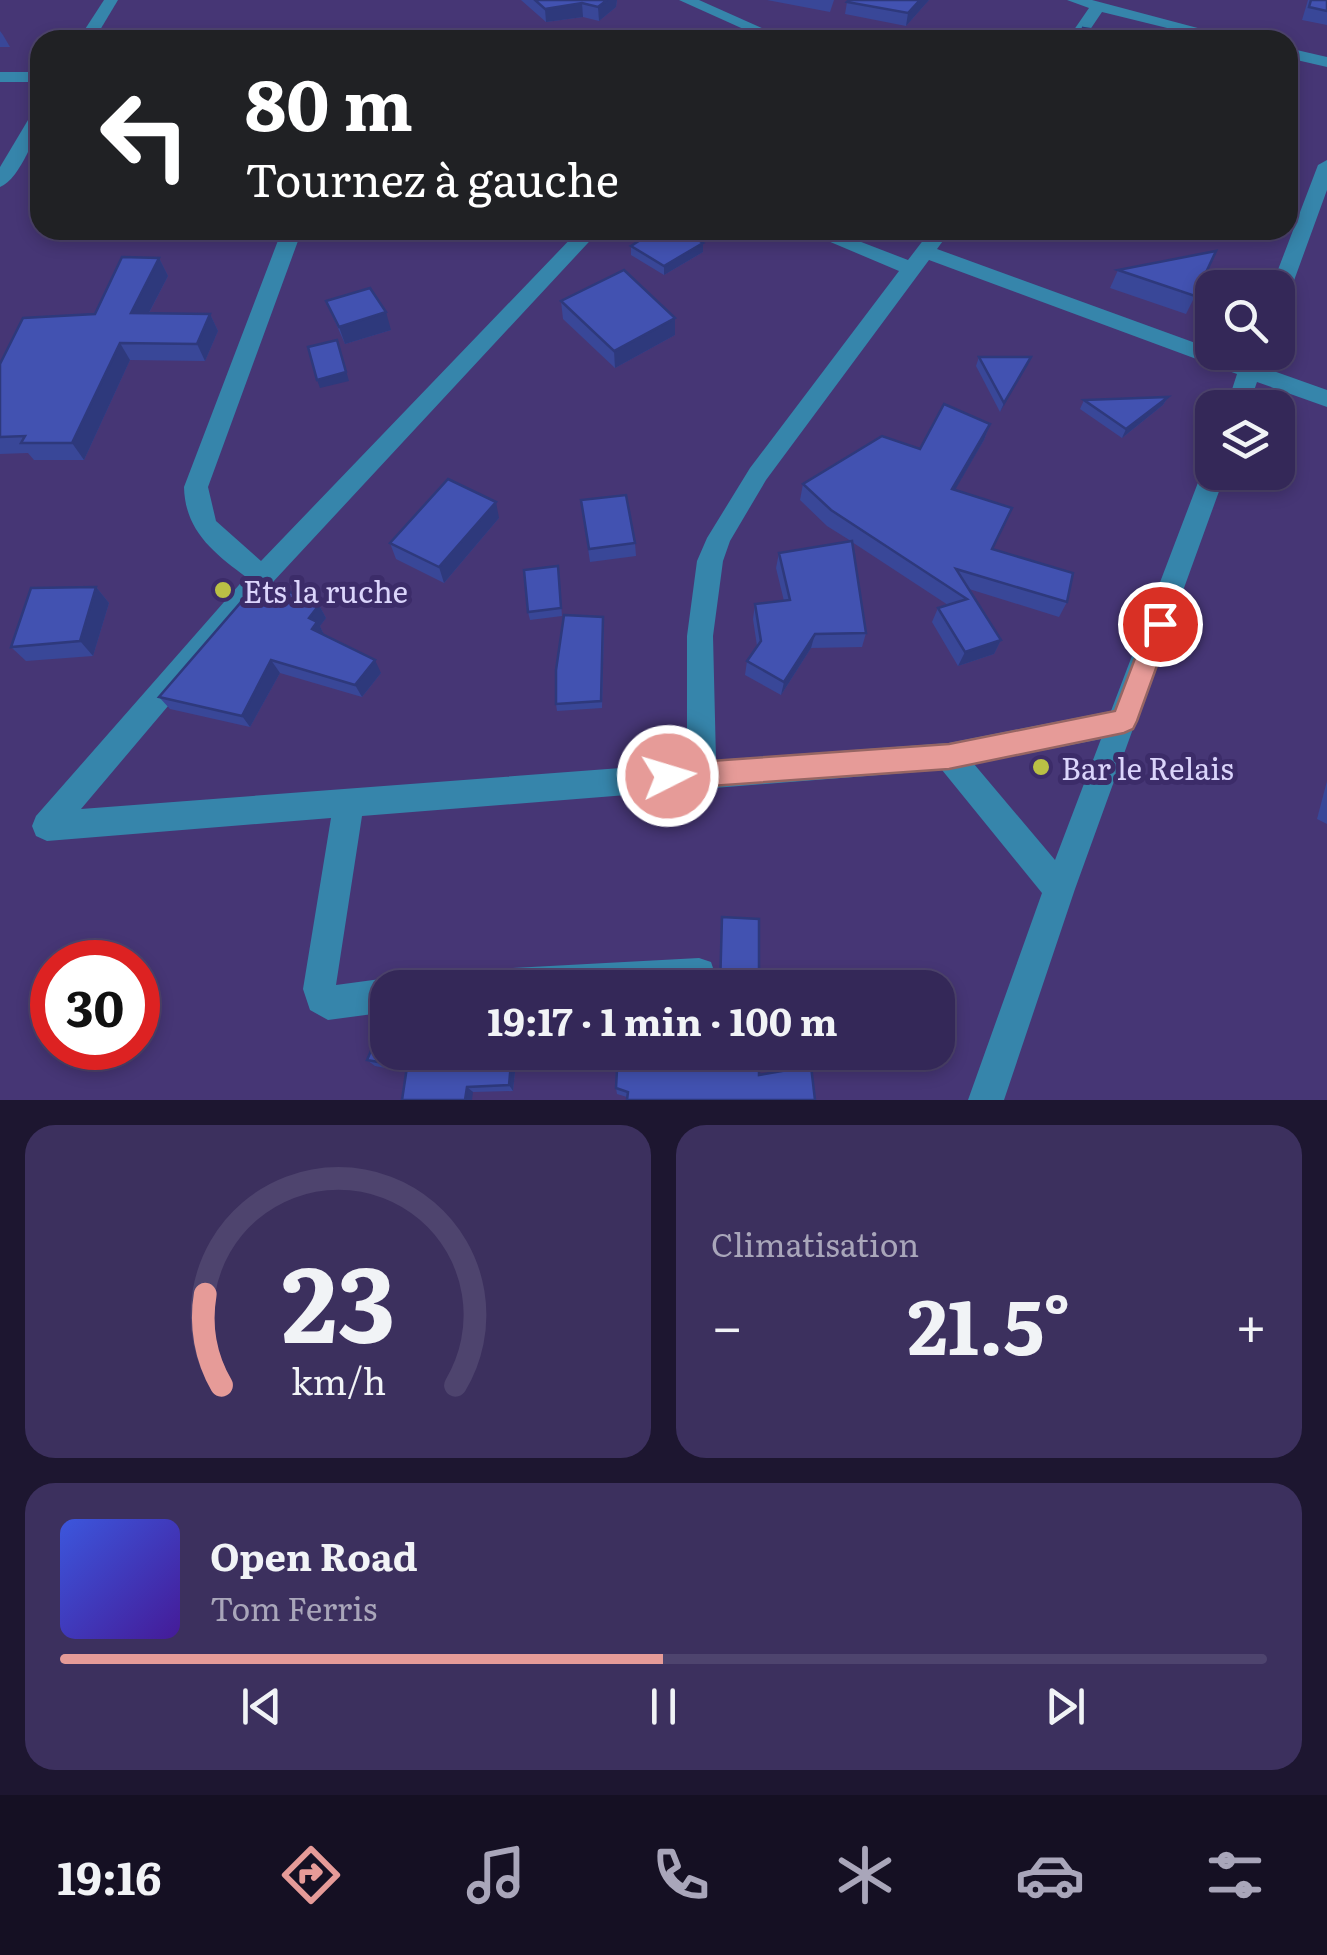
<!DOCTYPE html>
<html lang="fr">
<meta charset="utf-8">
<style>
:root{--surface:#342858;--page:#3c305e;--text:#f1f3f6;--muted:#a9a6ba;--line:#4e446e;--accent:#e69b98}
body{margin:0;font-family:Literata,serif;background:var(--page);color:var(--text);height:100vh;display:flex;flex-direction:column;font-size:38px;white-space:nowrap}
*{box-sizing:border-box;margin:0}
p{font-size:32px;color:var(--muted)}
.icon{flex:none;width:55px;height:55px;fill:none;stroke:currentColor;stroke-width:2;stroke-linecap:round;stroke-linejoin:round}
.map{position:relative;height:1100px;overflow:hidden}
.sheet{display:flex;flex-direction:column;gap:25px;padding:25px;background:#1d1630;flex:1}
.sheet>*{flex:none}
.banner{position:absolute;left:30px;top:30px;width:1268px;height:210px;border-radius:30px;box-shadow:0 5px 15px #0003,0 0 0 2px var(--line);background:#202124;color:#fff;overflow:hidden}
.fabs{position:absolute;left:1195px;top:270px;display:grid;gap:20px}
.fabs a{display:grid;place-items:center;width:100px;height:100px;border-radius:20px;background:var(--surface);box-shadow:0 5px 15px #0003,0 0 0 2px var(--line);font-size:50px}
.speed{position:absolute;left:30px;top:940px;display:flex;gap:20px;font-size:50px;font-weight:700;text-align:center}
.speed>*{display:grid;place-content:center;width:130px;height:130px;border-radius:50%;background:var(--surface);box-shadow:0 5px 15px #0003,0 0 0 2px var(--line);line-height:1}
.speed .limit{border:15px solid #d22;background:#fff;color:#111}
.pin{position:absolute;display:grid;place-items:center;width:85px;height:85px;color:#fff;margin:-42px;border:5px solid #fff;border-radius:50%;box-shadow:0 2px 10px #0007}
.me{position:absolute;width:110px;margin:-55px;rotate:85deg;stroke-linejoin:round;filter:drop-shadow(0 0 8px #0008)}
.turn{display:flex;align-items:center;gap:35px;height:210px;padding:0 50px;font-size:45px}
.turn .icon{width:130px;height:130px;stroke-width:2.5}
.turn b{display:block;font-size:70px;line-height:85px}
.big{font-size:75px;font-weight:700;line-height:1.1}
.sheet .tile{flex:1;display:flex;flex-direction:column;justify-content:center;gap:15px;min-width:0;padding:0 35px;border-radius:30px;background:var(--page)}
.sheet .dial{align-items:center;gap:0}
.dial svg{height:260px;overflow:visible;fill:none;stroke:var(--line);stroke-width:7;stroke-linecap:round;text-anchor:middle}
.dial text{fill:var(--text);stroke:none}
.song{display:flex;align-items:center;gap:30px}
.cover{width:120px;height:120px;border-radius:15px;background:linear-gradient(135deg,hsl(230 70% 55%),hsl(260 70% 35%))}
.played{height:10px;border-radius:5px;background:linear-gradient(90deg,var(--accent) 50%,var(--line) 50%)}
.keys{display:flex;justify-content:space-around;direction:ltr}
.heat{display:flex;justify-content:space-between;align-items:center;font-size:55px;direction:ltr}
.sheet .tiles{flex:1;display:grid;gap:25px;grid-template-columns:1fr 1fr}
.tile:last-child{grid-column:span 2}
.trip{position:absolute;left:370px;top:970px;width:585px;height:100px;border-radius:30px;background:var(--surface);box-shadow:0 5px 15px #0003,0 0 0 2px var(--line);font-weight:700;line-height:100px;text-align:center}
.dock{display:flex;height:160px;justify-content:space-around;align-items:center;background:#151023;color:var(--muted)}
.dock .icon{width:70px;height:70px}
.dock .active{color:var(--accent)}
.dock b{font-size:45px;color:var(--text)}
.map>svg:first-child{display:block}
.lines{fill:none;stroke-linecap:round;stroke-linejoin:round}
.minor{fill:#3685ab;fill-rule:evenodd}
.wall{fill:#394798}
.shaded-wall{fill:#2e397c}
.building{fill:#4252b1;stroke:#2e397c;stroke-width:2.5}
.route{fill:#e69b98;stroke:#966563;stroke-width:2.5}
.poi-dot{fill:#bac045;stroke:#3c2c69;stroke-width:4}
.labels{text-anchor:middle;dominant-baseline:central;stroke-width:10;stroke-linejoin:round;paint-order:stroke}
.poi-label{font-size:30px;fill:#dbd5fb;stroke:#3c2c69;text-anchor:start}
</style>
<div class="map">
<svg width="1327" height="1100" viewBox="0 0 1327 1100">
<rect width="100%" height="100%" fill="#463675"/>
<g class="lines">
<!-- minor -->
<g class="minor">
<path d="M104 0H118L94 40H78Z"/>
<path d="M679 0H699L789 40H768Z"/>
<path d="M1067 0H1092L1243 40H1216L1102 12 1083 40H1067L1089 8Z"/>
<path d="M1288 48 1327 57V67L1288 58Z"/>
<rect x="0" y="72" width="40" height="10"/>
<path d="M40 109C40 130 20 179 0 187V167L34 110Z"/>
<path d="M1327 160V190L1288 297 1278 304V288H1271L1318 165Z"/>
<path d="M282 230H302L208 487 216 521 261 561 579 230H600L272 583 81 809 687 763V636L697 561 707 538 750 468 899 271 802 230H830L908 260 931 230H951L937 249 1212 349V352L1243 360 1245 352H1267L1262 367 1327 390V407L1257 382 1248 408H1226L1237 374 929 260 766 480 730 541 723 561 713 636 716 760 949 743 1111 711 1202 472 1212 463V472H1226L1075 889 1004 1100H968L1042 893 942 770 362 816 336 985 388 978 401 988H388V1012L328 1020 310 1010 303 989 331 818 47 841 36 836 32 826 36 816 246 577C214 553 185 531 184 487ZM1101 739 1055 860 974 764Z"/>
<path d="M699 958 711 962 715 974 706 988H420L424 976 436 972Z"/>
</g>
</g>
<!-- wall -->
<g class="wall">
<path d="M521 0H617L616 7 599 21 583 17 546 22Z"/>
<path d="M767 0H834L830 12Z"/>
<path d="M929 0 906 26 845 14 847 2Z"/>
<path d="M1308 0H1327V25L1302 20Z"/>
<path d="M0 31 3 35 10 47H0Z"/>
<path d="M162 230H265V236L165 238Z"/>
<path d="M703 243V252L664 275 631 255V246Z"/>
<path d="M159 258 168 276 149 313 210 314 218 331 205 361 130 360 84 460H34L28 453 0 454V364L95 314Z"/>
<path d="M1118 270 1195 296 1186 314 1110 288Z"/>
<path d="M326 301 391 330 345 344Z"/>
<path d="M561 301 675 335 615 368 563 319Z"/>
<path d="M979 357H1031L1000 412 976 366Z"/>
<path d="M1168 397 1163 405 1122 438 1080 409 1084 400Z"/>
<path d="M990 424 984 440 955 489 992 549 1067 602 1059 617 969 589 1001 640 994 654 958 666 932 622 938 608 948 605 852 542 866 633 862 647 811 648 781 695 745 675 747 661 757 646 753 619 755 604 784 601 776 568 779 553 851 541 827 526 800 500 803 484 920 449Z"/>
<path d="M583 514 635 543 636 556 590 562Z"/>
<path d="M499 518 444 583 396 559 390 543Z"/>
<path d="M558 566 562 616 530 620 528 612Z"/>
<path d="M96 587 109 603 93 656 26 661 11 647Z"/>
<path d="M319 605 326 618 320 626 324 635 381 673 362 697 280 673 250 727 170 709 159 697Z"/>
<path d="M604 625 602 708 557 711 556 704Z"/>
<path d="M1327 781V824L1317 819Z"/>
<path d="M722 917 759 988H719Z"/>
<path d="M388 1052H543L517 1053 513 1091 473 1092 406 1072 375 1066 367 1060Z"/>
<path d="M759 1052 627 1097 617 1094 616 1088Z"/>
</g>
<!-- shaded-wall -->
<g class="shaded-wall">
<path d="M607 0H617L616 7 599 21 598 7Z"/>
<path d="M920 0H929L906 26 908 13Z"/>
<path d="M582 3 583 17 546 22 545 9Z"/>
<path d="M703 243V252L664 275V266Z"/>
<path d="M159 258 168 276 140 330 131 313Z"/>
<path d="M386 312 391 330 345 344 339 327Z"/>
<path d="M210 314 218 331 205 361 197 344Z"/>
<path d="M675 318V335L615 368 614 351Z"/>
<path d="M337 340 349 381 320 388 317 380Z"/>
<path d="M120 343 130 360 84 460 72 443Z"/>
<path d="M1031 357 1027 366 1000 412 1004 403Z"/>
<path d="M1168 397 1163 405 1122 438 1126 429Z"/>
<path d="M990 424 984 440 947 504 952 489Z"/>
<path d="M496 502 499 518 444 583 439 567Z"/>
<path d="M96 587 109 603 93 656 80 641Z"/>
<path d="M319 605 326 618 320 626 324 635 312 629 309 618Z"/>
<path d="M815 634 811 648 781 695 784 682Z"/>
<path d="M1001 640 994 654 958 666 965 652Z"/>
<path d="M271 660 280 673 250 727 242 716Z"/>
<path d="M375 660 381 673 362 697 355 685Z"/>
<path d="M512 1052 517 1053 513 1091 509 1085Z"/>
<path d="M467 1087 473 1092 472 1100H465Z"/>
</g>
<!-- building -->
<g class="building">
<path d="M535 0H607L598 7 582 3 545 9Z"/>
<path d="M849 0H920L908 13 847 2Z"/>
<path d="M1311 0H1327V11L1309 7Z"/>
<path d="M1083 28 1142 37 1153 40H1079Z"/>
<path d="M656 230H682L703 243 664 266 631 246Z"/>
<path d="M1216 251 1195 296 1118 270Z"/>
<path d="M122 257 159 258 131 313 210 314 197 344 120 343 72 443H21L25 436 0 437V364L23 318 95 314Z"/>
<path d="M624 270 675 318 614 351 561 301Z"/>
<path d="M370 288 386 312 339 327 326 301Z"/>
<path d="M337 340 346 372 317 380 308 347Z"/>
<path d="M979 357H1031L1004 403Z"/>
<path d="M1168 397 1126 429 1084 400Z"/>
<path d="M944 404 990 424 952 489 1012 508 992 549 1073 573 1067 602 956 569 1001 640 965 652 938 608 967 599 831 510 803 484 882 436 920 449Z"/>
<path d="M448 479 496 502 439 567 390 543Z"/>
<path d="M626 495 635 543 589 549 581 500Z"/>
<path d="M852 541 866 633 815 634 784 682 747 661 761 641 755 604 790 600 779 553Z"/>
<path d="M558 566 561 608 528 612 524 570Z"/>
<path d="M261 579 319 605 309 618 317 622 312 629 375 660 355 685 271 660 242 716 159 697Z"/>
<path d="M96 587 80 641 11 647 31 588Z"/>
<path d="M564 615 603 617 601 701 556 704V670Z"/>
<path d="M722 917 759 919V988H720Z"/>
<rect x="446" y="984" width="160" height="4"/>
<path d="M388 1012V1052H512L509 1085 467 1087 465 1100H402L407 1067 367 1060Z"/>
<path d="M618 1052H759V1075L811 1066 815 1100H627L628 1092 616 1088Z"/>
</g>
<!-- route -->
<path class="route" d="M1160 614 1168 617 1172 624 1137 721 1133 729 1124 733 949 769 668 789 659 785 655 776 659 767 668 764 949 744 1115 711 1148 624 1151 617Z"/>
<!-- markers -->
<g class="poi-dot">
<circle cx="223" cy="590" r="10"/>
<circle cx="1041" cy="767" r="10"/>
</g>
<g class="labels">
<!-- poi labels -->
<g class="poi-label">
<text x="243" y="590">Ets la ruche</text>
<text x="1061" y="767">Bar le Relais</text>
</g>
</g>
</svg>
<div class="fabs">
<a><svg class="icon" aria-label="search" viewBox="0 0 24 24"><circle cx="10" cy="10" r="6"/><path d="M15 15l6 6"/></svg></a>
<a><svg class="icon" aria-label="layers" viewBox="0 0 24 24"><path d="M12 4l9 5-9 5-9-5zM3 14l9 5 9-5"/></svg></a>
</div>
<div class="speed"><div class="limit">30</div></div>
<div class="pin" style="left:1160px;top:624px;background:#d93025"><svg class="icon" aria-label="arrive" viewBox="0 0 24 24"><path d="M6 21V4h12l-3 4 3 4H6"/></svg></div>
<svg class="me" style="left:668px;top:776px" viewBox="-20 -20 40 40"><circle r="17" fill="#e69b98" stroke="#fff" stroke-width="3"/><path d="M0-11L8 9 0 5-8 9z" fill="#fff"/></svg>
<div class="trip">19:17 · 1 min · 100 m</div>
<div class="banner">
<div class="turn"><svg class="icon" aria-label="left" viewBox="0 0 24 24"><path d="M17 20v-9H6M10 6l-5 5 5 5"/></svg><div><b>80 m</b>Tournez à gauche</div></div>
</div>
</div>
<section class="sheet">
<div class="tiles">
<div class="tile dial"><svg viewBox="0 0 100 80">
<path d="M14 69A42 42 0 1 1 86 69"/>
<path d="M14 69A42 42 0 0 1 9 41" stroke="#e69b98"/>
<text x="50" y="56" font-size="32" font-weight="700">23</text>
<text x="50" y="72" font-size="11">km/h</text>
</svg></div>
<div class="tile"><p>Climatisation</p>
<div class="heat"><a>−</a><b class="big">21.5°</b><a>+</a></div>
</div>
<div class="tile">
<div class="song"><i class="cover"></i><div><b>Open Road</b><p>Tom Ferris</p></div></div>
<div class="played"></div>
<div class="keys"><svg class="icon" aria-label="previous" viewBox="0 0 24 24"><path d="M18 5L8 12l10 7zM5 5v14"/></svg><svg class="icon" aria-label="pause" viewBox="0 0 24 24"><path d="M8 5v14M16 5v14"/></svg><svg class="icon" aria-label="next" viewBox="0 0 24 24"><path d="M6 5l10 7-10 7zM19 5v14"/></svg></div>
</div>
</div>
</section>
<nav class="dock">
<b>19:16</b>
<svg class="icon active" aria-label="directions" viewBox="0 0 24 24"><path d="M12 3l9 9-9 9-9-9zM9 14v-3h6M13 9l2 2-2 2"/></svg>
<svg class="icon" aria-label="music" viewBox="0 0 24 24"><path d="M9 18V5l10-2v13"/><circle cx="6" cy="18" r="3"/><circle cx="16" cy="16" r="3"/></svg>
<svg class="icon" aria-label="phone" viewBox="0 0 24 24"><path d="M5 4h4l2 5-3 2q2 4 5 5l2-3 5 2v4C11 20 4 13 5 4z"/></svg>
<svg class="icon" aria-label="climate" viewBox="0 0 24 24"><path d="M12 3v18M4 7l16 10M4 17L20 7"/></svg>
<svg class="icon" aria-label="car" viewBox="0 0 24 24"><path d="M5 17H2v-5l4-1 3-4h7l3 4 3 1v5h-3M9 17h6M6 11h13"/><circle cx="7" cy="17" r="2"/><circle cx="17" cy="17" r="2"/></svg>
<svg class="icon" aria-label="filters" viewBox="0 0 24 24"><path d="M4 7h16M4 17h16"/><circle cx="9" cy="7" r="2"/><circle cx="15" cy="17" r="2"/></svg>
</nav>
